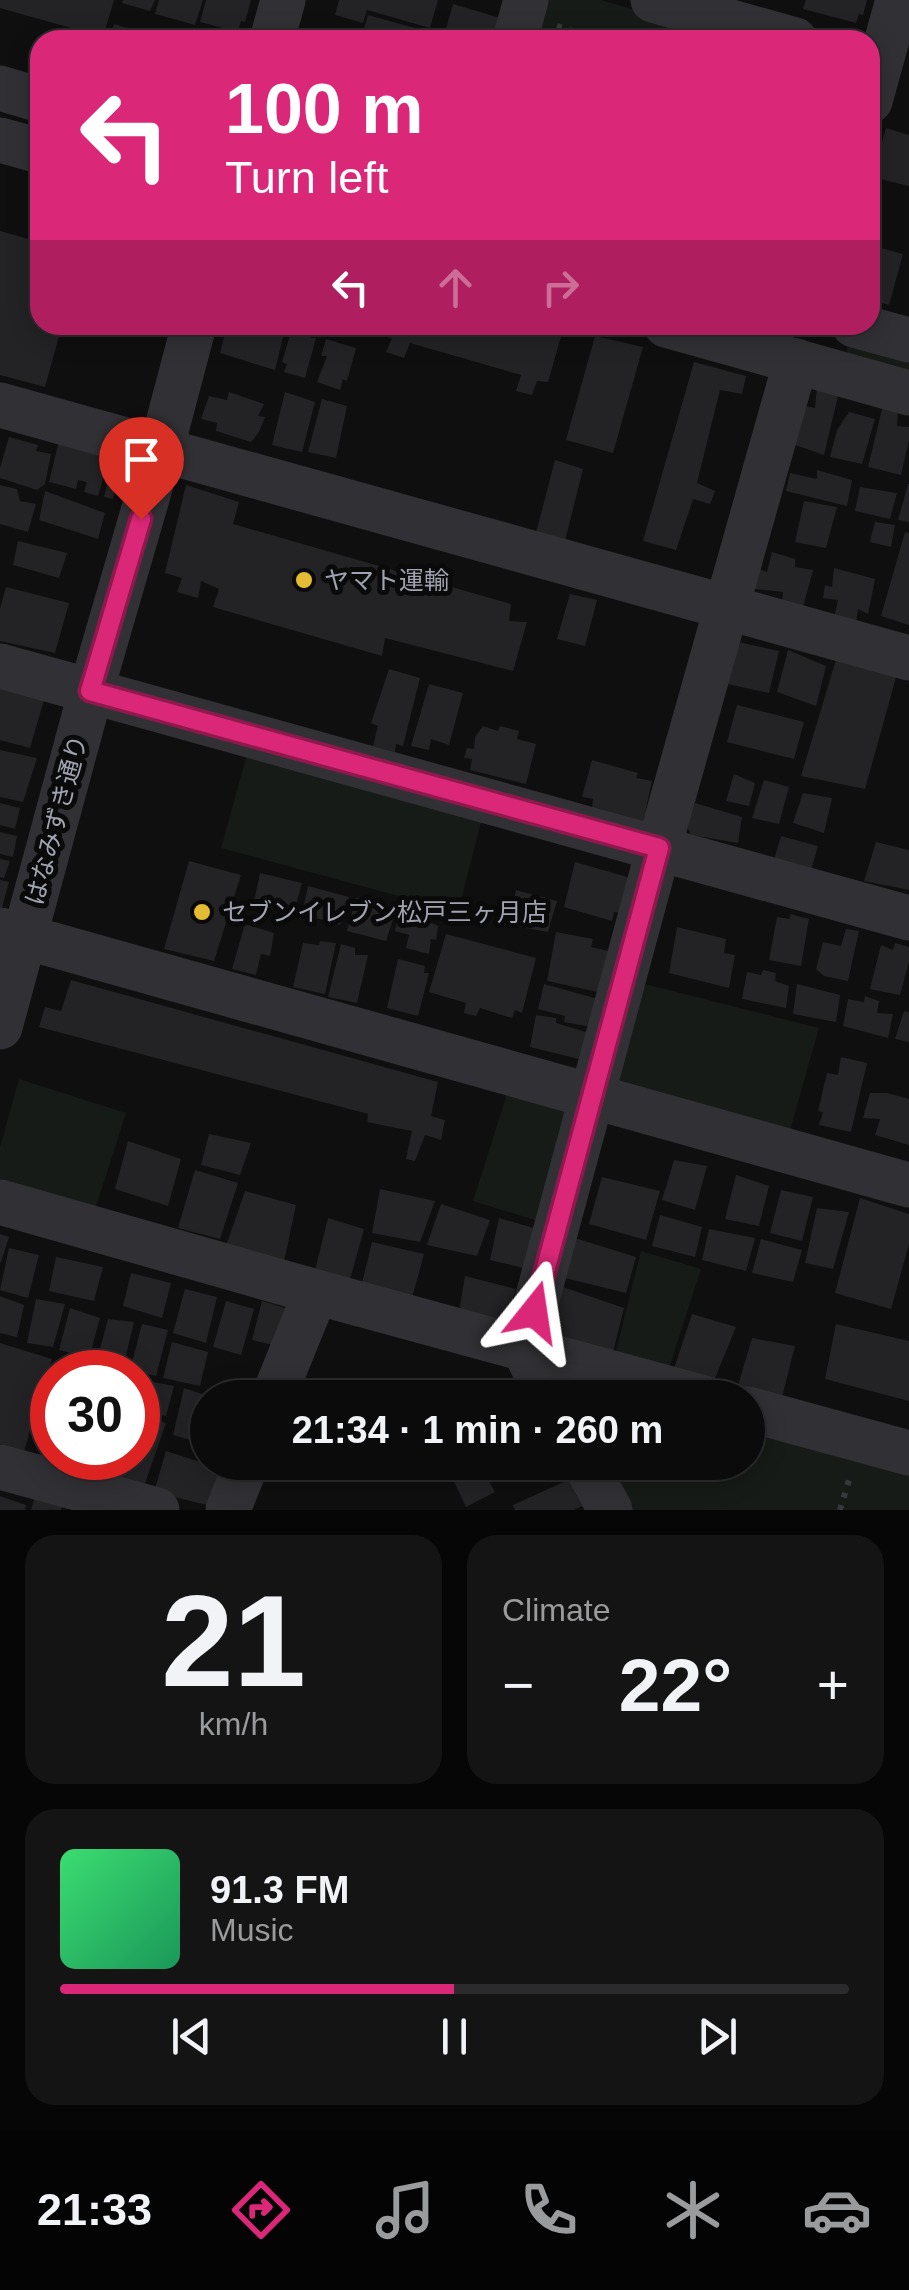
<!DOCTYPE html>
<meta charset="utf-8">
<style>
:root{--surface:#0b0b0c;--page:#141415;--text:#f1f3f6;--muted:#9a9b9d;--line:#2b2b2d;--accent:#db2777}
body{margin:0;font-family:Helvetica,"Noto Sans JP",sans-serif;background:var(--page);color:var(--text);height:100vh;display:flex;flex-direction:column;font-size:38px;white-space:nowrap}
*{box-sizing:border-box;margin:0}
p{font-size:32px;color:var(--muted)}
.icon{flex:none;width:55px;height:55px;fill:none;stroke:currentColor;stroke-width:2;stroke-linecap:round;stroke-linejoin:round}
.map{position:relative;height:1510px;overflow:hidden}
.sheet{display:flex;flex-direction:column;gap:25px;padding:25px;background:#060607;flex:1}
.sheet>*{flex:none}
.guide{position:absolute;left:30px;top:30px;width:850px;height:305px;border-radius:30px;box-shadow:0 5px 25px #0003,0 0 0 2px var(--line);background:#db2777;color:#fff;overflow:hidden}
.speed{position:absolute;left:30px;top:1350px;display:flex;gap:20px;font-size:50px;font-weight:700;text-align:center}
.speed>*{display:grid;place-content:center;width:130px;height:130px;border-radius:50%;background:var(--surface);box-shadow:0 5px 25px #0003,0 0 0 2px var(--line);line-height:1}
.speed .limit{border:15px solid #d22;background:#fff;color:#111}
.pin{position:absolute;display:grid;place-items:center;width:85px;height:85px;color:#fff;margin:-102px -42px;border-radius:50% 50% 50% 0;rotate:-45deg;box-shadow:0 0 10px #0007}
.pin .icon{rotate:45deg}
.me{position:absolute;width:110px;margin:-55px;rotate:15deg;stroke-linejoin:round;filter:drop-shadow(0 0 8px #0008)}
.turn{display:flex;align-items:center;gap:35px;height:210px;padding:0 30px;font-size:45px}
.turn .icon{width:130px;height:130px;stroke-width:2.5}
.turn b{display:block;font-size:70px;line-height:85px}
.lanes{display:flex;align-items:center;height:95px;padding:0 30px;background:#0003;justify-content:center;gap:50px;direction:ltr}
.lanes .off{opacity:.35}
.big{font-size:75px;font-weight:800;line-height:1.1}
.sheet .tile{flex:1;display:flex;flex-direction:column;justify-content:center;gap:15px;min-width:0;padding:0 35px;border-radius:30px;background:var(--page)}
.sheet .dial{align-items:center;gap:0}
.dial b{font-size:130px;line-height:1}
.song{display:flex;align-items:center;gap:30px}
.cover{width:120px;height:120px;border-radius:15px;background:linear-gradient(135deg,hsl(140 70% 55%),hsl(150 70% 35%))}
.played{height:10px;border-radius:5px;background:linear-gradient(90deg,var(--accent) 50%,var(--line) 50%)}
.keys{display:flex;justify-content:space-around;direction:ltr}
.heat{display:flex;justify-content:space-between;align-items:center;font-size:55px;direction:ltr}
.sheet .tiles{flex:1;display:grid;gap:25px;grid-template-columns:1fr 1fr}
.tile:last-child{grid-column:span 2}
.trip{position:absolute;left:190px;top:1380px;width:575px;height:100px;border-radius:50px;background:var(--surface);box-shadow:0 5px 25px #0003,0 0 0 2px var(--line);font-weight:800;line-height:100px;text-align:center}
.menu{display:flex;height:160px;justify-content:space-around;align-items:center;background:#040405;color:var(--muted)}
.menu .icon{width:70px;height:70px}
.menu .selected{color:var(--accent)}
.menu b{font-size:45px;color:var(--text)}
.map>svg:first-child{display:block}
.green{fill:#161b17}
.building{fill:#232224}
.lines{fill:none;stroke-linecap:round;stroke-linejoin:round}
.path{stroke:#37383c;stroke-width:6;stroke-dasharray:5 8;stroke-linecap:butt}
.minor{stroke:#313135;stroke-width:45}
.route-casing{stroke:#8e194d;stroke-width:25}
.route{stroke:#db2777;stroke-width:18}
.poi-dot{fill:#e4bc34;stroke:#0a0a0b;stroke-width:4}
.labels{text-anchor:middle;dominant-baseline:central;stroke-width:10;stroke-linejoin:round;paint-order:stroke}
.poi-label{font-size:25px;fill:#a1a4b0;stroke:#0a0a0b;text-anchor:start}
.street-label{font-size:25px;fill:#a1a4b0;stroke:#0a0a0b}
</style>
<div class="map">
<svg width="909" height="1510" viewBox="0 0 909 1510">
<rect width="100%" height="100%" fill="#0f0f10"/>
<!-- green -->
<g class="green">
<path d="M541 0H601L739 40H530Z"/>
<path d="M855 339 909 349V381L850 359 846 350Z"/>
<path d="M248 751 483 814 458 912 221 848Z"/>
<path d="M633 981 819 1028 788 1137 602 1088Z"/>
<path d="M19 1079 126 1113 94 1213 0 1186V1147Z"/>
<path d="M510 1084 582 1103 541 1222 473 1201Z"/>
<path d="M641 1251 701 1269 669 1368 615 1355Z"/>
<path d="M748 1423 909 1473V1510H624L599 1463 748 1462Z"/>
</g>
<!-- building -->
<g class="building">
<path d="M0 0H114L103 37 0 8Z"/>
<path d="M123 0H155L150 11 122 3Z"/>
<path d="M159 0H203L195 25 155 14Z"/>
<path d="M206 0H251L245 22 241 21 238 32 200 22Z"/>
<path d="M339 0H438L430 28 367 10 363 23 335 15Z"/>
<path d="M806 0H867L863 15 859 14 856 23 803 9Z"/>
<path d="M453 4 507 20 502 40H443Z"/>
<path d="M368 15 430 32 428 40H404L364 29Z"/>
<path d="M114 24 153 36 152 40H109Z"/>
<path d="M886 128 909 135V186L872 177Z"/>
<path d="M0 231 32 240 34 234 40 236V325H62L45 387 0 375Z"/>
<path d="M870 245 903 254 889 305 870 300Z"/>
<path d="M227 325H286L275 370 220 353Z"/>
<path d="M293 325 316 328 311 338H316L305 378 284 372 287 364 282 362Z"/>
<path d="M381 325H532L562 333 548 382 537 381 532 395 516 391 521 375 410 343 404 358 386 352 392 338 378 336Z"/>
<path d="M595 336 643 347 613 453 566 440Z"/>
<path d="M326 339 356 348 347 381 343 379 340 390 317 382 327 356H321Z"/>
<path d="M694 362 746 376 742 394 720 390 697 483 715 491 710 504 693 499 676 550 643 541Z"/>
<path d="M817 386 838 396 824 455 795 445 802 405 815 408Z"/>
<path d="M229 392 264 404 258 416 265 417 259 432 251 442 216 431 217 423 201 419 209 396 227 400Z"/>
<path d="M285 392 315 402 302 452 272 445Z"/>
<path d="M322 399 347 406 336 458 308 452Z"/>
<path d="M882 409 898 412 897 426 909 427V440L901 475 868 467Z"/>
<path d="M849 412 875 419 862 464 830 457 837 430Z"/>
<path d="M9 437 38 445 36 451 51 454 45 484 37 490 0 478V468Z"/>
<path d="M59 441 110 455 98 496 84 492 87 482 78 480 76 489 49 482Z"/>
<path d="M555 460 583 469 565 541 536 533Z"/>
<path d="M112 465 121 468 113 499 104 497Z"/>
<path d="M817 470 852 480 847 506 786 491 790 473 817 479Z"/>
<path d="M908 484H909V522L898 520Z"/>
<path d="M0 485 17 489 20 501 36 504 28 532 0 524Z"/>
<path d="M186 485 239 502 233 524 511 604 509 621 527 622 513 671 385 638 382 656 213 607 219 589 201 581 198 598 177 592 182 578 165 573Z"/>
<path d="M860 487 897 493 890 519 855 511Z"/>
<path d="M45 491 105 513 98 539 39 520Z"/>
<path d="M804 501 837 507 826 548 795 542Z"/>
<path d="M875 522 895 525 891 547 870 542Z"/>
<path d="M905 532 909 533V625L881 616Z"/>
<path d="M18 541 67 553 59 578 13 565Z"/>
<path d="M772 552 795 559V567L813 570 803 607 782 601 783 592 754 589 757 568 767 572Z"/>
<path d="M834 568 875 579 868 614 858 609 856 623 834 618 838 600 823 598 825 585 832 587Z"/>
<path d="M6 587 69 603 55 653 0 641V609Z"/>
<path d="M570 594 597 600 585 646 557 639Z"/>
<path d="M734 641 779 651 769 693 723 683Z"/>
<path d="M788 650 826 666 816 706 777 692Z"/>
<path d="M838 653 898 670 865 789 801 776Z"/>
<path d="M389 669 420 678 403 746 396 744 395 752 373 746 378 726 371 723Z"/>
<path d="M429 684 463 693 449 745 431 739 429 750 411 746Z"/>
<path d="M0 689 44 700 30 748 0 740Z"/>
<path d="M737 705 804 722 794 759 727 742Z"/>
<path d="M483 726 498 731 500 726 519 731 517 739 536 744 526 784 470 770 472 759 464 758 467 748 474 749 475 737Z"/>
<path d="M0 750 37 758 23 802 0 797Z"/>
<path d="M592 760 638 773 636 778 652 781 643 822 592 809 593 799 582 797Z"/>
<path d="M734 774 755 783 749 806 726 801Z"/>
<path d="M764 780 789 787 779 824 752 818Z"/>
<path d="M803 793 832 798 824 833 793 823Z"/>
<path d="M0 803 20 808 15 829 0 825Z"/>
<path d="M695 803 742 817 738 843 691 835 687 827Z"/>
<path d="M0 832 17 836 13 857 0 854Z"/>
<path d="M781 836 818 846 811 870 774 860Z"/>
<path d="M876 842 909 850V890L864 881Z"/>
<path d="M0 859 10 861 4 878 0 877Z"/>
<path d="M189 861 241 875 214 961 164 949Z"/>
<path d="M575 862 631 878 621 913 614 912 612 921 564 907Z"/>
<path d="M260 873 302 883 294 912 254 902Z"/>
<path d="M0 880 9 882 1 911H0Z"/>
<path d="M308 886 349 897 340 925 302 914Z"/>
<path d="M516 890 557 901 548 932 509 925Z"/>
<path d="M356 898 376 905 378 902 391 905 389 910H396L386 941 347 931Z"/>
<path d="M400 908 438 926 436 940 431 939 429 954 406 948 409 935 395 931Z"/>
<path d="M790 914 809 919 801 966 769 960 777 917 790 919Z"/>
<path d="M245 924 274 933 270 956 261 954 256 975 232 969Z"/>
<path d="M677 927 726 939 724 953 735 955 729 988 669 973Z"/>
<path d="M846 929 859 931 848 981 824 976 816 969 823 942 841 946Z"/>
<path d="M556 932 593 939 591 947 609 951 598 992 547 981Z"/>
<path d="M446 934 536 958 522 1013 515 1010 512 1018 480 1008 476 1016 464 1013 466 1003 429 992Z"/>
<path d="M320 941 336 943 325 994 293 987 303 943 319 945Z"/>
<path d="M895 943 909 947V962L900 995 870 989 881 945 893 950Z"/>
<path d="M341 944 355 948V955H368L357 1003 328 997Z"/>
<path d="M398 959 425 966 424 973H429L418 1016 387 1008Z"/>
<path d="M763 970 776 973 775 981 789 986 786 1008 742 999 747 972 761 975Z"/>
<path d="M71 980 438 1082 431 1116 445 1120 441 1140 425 1135 415 1161 406 1159 412 1131 367 1122 368 1114 39 1027 45 1007 61 1011Z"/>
<path d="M544 984 598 999 592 1027 564 1022 565 1016 538 1009Z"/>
<path d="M797 984 840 995 836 1022 793 1014Z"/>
<path d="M865 996 879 1001 877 1013 893 1014 888 1038 843 1026 848 999 864 1002Z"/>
<path d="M904 1011 909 1012V1042L895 1039Z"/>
<path d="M536 1015 556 1018V1023L589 1033 583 1060 530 1047Z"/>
<path d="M841 1057 867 1063 851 1132 819 1125 823 1112 818 1111 827 1073 838 1075Z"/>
<path d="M870 1093H887L909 1099V1145L875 1135 880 1119 863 1118Z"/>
<path d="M209 1134 251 1143 240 1175 201 1165Z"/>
<path d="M128 1141 181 1159 168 1206 115 1189Z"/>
<path d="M674 1160 707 1166 695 1210 662 1200Z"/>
<path d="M195 1170 238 1183 220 1239 178 1228Z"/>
<path d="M736 1175 769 1186 759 1226 725 1219Z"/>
<path d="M602 1177 660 1191 646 1240 589 1224Z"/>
<path d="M380 1189 435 1201 420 1242 372 1233Z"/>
<path d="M781 1190 813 1197 802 1241 770 1233Z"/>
<path d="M245 1191 296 1205 284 1262 225 1249Z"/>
<path d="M860 1198 909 1214V1244L891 1309 835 1293Z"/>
<path d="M441 1204 490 1220 477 1256 427 1245Z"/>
<path d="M817 1208 849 1212 833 1269 805 1263Z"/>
<path d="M660 1215 702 1227 695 1257 652 1246Z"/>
<path d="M328 1218 364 1229 349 1283 314 1274Z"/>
<path d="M499 1218 544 1231 532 1270 490 1260Z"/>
<path d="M709 1229 755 1238 746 1271 702 1260Z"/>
<path d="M0 1234 9 1237 1 1262H0Z"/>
<path d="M575 1238 636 1257 626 1293 565 1278Z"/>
<path d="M761 1239 802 1250 793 1282 752 1273Z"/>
<path d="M372 1242 424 1254 412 1298 361 1287Z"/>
<path d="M9 1248 39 1255 28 1298 0 1290Z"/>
<path d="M56 1257 103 1267 94 1301 49 1291Z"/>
<path d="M131 1273 171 1283 162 1318 123 1306Z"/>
<path d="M465 1276 516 1289 506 1320 459 1311Z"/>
<path d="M560 1286 624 1308 613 1352 549 1333Z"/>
<path d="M185 1289 217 1297 206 1343 173 1333Z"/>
<path d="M0 1296 24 1305 17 1337 0 1333Z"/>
<path d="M36 1299 65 1304 53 1347 27 1343Z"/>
<path d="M226 1301 254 1309 241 1355 213 1347Z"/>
<path d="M262 1301 295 1311 282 1347 252 1340Z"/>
<path d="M70 1308 100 1318 89 1358 59 1350Z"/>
<path d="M692 1314 736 1327 713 1383 673 1372Z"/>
<path d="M108 1319 134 1322 123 1367 97 1360Z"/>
<path d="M142 1324 168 1330 156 1376 130 1370Z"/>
<path d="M836 1324 909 1341V1401L825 1379Z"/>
<path d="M752 1338 795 1346 781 1401 737 1389Z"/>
<path d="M172 1342 208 1352 200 1386 163 1378Z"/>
<path d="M0 1343 52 1359 24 1451 0 1444Z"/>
<path d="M63 1360 92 1365 90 1372H60Z"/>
<path d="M138 1379 174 1386 166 1416 138 1409Z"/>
<path d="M184 1388 208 1396V1445L173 1435Z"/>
<path d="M138 1413 166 1423 143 1489 115 1481 121 1458H138Z"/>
<path d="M166 1451 222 1469 215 1507 154 1492Z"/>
<path d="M58 1458H93L88 1476 55 1469Z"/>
<path d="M457 1462H478L495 1492 466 1507 447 1467Z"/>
<path d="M492 1462H531L498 1477Z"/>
<path d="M568 1480 582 1506 574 1510H515L513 1505Z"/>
<path d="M0 1496 26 1505 25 1510H0Z"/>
<path d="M35 1496 63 1504 61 1510H31Z"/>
</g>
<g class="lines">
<!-- path -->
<g class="path">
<path d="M557 26 598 40"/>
<path d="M840 1510 851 1473"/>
</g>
<!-- minor -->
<g class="minor">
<path d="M653 0 795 40"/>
<path d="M272 40 283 0"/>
<path d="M515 40 526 0"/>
<path d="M0 88 40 100"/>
<path d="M870 101 898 0"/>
<path d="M0 140 40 151"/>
<path d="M666 325 909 393"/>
<path d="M854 325 909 340"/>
<path d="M0 405 909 658"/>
<path d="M0 666 909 918"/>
<path d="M0 930 909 1185"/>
<path d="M0 1027 91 691 161 450 194 325"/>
<path d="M0 1202 316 1292 704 1398"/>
<path d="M273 1398 316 1292"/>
<path d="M548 1398 524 1348 659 847 796 361"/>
<path d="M748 1409 909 1453"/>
<path d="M584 1462 610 1510"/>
<path d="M0 1467 157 1510"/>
<path d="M228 1510 247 1462"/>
</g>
</g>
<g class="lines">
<defs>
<path id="route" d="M141 519 90 691 659 848 534 1312"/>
</defs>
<!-- route casing -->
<use href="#route" class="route-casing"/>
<!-- route -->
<use href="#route" class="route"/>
</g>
<!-- markers -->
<g class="poi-dot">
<circle cx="304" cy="580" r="10"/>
<circle cx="202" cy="912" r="10"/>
</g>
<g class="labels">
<!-- poi labels -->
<g class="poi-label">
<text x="324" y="580">ヤマト運輸</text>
<text x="222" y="912">セブンイレブン松戸三ヶ月店</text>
</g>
<!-- street labels -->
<g class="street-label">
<text transform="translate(56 820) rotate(-75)">はなみずき通り</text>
</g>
</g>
</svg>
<div class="speed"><div class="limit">30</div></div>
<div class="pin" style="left:141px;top:519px;background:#d93025"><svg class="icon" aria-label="arrive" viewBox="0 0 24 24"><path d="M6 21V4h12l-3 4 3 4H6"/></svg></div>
<svg class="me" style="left:534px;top:1312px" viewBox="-20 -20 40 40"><path d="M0-17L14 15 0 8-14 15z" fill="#db2777" stroke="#fff" stroke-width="4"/></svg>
<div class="trip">21:34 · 1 min · 260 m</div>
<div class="guide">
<div class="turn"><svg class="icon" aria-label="left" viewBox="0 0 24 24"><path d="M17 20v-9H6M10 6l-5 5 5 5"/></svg><div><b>100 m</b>Turn left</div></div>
<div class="lanes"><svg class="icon" aria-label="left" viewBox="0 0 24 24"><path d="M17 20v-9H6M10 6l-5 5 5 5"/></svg><svg class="icon off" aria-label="ahead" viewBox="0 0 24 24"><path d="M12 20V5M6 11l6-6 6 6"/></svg><svg class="icon off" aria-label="right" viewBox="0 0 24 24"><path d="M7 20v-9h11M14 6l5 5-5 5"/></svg></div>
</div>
</div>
<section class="sheet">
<div class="tiles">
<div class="tile dial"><b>21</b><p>km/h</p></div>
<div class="tile"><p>Climate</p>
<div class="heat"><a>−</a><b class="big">22°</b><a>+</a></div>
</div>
<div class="tile">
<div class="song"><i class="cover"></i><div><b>91.3 FM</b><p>Music</p></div></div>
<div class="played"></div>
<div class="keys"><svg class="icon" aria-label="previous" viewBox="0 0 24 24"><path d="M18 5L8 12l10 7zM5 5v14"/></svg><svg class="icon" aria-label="pause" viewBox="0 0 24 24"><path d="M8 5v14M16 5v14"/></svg><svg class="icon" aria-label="next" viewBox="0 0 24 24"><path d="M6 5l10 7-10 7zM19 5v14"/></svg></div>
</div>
</div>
</section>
<nav class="menu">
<b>21:33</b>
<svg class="icon selected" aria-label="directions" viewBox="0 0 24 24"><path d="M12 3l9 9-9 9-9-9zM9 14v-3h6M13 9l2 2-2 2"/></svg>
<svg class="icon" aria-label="music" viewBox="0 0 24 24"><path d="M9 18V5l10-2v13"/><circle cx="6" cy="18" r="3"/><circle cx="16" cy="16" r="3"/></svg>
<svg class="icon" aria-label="phone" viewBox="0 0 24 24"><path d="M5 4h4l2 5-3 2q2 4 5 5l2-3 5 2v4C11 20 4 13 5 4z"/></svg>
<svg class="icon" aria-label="climate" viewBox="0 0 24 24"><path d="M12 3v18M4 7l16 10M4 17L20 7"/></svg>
<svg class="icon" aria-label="car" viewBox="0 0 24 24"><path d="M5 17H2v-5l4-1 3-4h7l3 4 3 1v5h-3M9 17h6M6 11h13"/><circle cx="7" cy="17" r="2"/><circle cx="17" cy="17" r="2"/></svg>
</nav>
